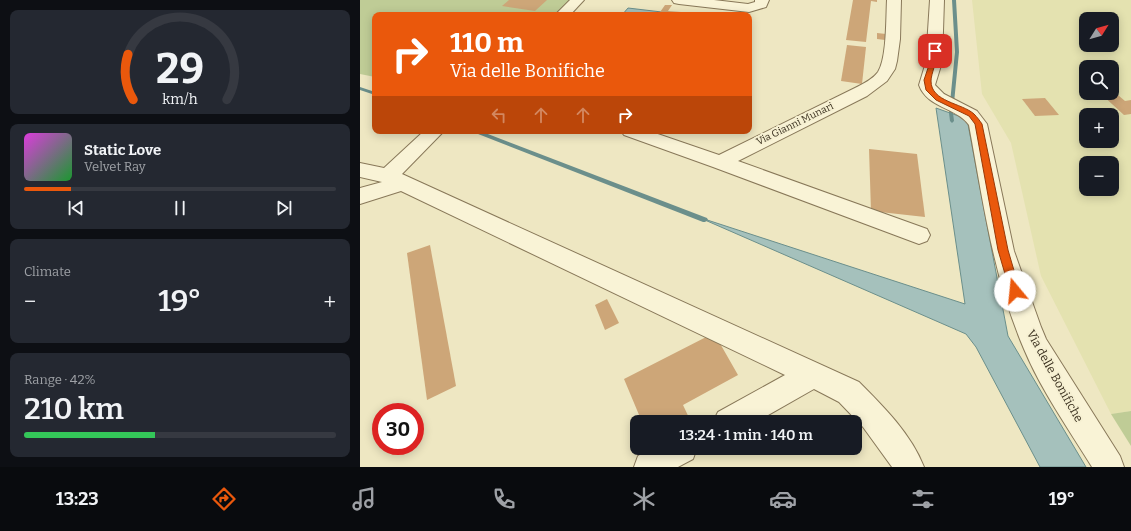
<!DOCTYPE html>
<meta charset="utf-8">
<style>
:root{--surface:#171b24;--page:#242831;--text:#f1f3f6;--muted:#9ea1a6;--line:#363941;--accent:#ea580c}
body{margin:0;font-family:Bitter,serif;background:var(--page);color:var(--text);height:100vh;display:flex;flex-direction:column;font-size:15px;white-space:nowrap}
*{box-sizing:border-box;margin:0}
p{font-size:13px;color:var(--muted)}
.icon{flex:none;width:22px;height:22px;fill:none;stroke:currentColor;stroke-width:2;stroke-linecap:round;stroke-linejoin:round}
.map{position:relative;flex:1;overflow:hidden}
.sheet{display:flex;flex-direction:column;gap:10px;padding:10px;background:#0d0f14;width:360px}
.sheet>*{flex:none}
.hud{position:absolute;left:12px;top:12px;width:380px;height:122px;border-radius:8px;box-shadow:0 2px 10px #0003;background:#ea580c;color:#fff;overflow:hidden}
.needle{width:26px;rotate:53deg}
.tools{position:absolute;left:719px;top:12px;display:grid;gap:8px}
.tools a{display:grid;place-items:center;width:40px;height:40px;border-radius:8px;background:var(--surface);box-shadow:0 2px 10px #0003;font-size:20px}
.speed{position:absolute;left:12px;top:403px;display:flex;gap:8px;font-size:20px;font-weight:700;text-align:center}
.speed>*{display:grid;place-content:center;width:52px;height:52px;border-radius:50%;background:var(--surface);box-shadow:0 2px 10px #0003;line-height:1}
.speed .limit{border:6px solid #d22;background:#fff;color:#111}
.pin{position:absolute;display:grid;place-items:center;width:34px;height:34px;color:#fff;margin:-17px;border-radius:8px;box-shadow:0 2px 6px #0006}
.me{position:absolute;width:44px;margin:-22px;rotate:343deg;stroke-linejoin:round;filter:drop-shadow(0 0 3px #0008)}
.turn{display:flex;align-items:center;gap:14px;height:84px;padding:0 12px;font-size:18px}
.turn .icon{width:52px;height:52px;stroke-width:2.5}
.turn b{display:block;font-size:28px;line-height:34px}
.lanes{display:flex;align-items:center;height:38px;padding:0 12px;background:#0003;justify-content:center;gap:20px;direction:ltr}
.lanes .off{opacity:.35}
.big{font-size:30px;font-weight:600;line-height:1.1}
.sheet .widget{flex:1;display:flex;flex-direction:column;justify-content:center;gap:6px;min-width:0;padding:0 14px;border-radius:8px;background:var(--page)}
.sheet .dial{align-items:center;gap:0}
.dial svg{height:104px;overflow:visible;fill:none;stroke:var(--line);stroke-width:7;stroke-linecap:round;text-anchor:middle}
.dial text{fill:var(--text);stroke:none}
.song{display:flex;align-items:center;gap:12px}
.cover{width:48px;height:48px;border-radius:6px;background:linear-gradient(135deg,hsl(300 70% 55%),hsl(130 70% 35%))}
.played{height:4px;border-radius:2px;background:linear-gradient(90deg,var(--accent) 15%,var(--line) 15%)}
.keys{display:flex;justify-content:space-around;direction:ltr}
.heat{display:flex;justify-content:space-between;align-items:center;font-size:22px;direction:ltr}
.charge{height:6px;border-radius:3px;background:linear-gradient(90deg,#34c759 42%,var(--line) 0)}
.trip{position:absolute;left:270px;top:415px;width:232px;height:40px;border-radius:8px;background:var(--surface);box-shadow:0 2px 10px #0003;font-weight:600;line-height:40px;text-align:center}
.tab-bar{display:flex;height:64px;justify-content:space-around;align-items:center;background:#090b0e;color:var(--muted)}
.tab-bar .icon{width:28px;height:28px}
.tab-bar .current{color:var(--accent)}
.tab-bar b{font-size:18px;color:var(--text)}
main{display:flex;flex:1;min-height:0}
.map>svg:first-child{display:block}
.farmland{fill:#e4e2b0;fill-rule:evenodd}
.green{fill:#bfcc96}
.water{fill:#a5c1bc;stroke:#6b8f8b}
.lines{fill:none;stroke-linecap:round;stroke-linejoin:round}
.stream{fill:#6b8f8b;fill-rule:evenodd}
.building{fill:#cda678}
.minor-casing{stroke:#887859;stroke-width:2}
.minor{fill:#f9f3d6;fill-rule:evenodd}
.route{fill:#ea580c;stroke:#983908}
.labels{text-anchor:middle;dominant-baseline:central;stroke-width:4;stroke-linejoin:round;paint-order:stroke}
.far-street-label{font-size:10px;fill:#382e1d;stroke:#f6f0d2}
.street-label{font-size:12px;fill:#382e1d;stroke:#f6f0d2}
</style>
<main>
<section class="sheet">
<div class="widget dial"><svg viewBox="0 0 100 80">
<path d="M14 69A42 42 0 1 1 86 69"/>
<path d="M14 69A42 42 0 0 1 10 34" stroke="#ea580c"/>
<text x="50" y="56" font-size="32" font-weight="700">29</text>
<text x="50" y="72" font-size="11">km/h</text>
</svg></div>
<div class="widget">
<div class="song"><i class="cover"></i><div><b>Static Love</b><p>Velvet Ray</p></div></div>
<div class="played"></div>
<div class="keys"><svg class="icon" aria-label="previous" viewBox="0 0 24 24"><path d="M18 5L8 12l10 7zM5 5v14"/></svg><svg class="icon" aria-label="pause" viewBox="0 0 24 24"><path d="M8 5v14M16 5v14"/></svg><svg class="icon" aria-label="next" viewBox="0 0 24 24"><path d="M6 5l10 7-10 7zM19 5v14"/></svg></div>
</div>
<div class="widget"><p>Climate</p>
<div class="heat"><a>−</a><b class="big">19°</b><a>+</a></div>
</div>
<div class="widget"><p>Range · 42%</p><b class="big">210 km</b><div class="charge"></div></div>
</section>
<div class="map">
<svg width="771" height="467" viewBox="0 0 771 467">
<rect width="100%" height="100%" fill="#eee7c2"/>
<!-- farmland -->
<path class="farmland" d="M612 0H771V411L751 414 681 276 651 143 622 94ZM726 19H752V45H726ZM726 67H752V93H726ZM726 115H752V141H726ZM726 163H752V189H726Z"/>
<!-- green -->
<g class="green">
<path d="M0 0H221L206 15H15V77L0 74Z"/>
<path d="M771 411V446L751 414Z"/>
</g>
<!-- water -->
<g class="water">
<path d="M268 8 327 15H262Z"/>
<path d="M576 108 607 119 648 336 726 467H680L616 347 606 334 338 217 605 304Z"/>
</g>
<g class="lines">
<!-- stream -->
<g class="stream">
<path d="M592 0H596L599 52 593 113 594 121 592 123 590 121 589 113 595 52Z"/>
<path d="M0 87 15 92V95L0 90Z"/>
<path d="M113 131H120L347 218 348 220 345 222H343L113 132Z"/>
</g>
</g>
<!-- building -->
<g class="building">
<path d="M149 0H187L175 11 142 6Z"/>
<path d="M493 0H517V2L511 1 506 42 486 40Z"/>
<path d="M305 5H312L308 11 321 12 319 15H298Z"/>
<path d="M517 33 526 34 525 40 517 39Z"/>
<path d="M487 45 506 47 502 84 481 81Z"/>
<path d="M752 90 765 101 771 100V114L764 115 740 93H752Z"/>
<path d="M685 98 699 115 675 116 662 99Z"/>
<path d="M509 149 557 154 565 217 511 211Z"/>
<path d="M70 245 96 386 67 400 47 253Z"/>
<path d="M247 299 259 323 245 330 235 305Z"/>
<path d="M354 333 378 375 323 405 331 422H282L264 379Z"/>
</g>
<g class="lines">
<defs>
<g id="minor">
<path d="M210 0H224L210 15H195Z"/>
<path d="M312 0H354L388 4 395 2V0H409L406 7 389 12 319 4 314 3Z"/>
<path d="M527 0H541L540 39 537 61 535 69 527 81 507 96 378 161 567 229 570 235 567 241 559 244 551 241 353 167 264 135 261 131H289L359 155 495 88C503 84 513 79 518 72 527 58 526 18 527 0Z"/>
<path d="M570 0H584L582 62 575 85 584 94 617 111 627 124 654 251 681 327 686 339 760 456 764 467H732C708 428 681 390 664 349 633 277 623 200 609 125 596 107 567 108 559 85L566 62Z"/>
<path d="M64 131H84L42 174 499 382C524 407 551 434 564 467H532L503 427 479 402 454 389 396 422H353L358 412 425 375 41 191 0 204V188L22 182 0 177V163L24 168Z"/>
<path d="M292 448H337L333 459 318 467H274L278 456Z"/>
</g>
</defs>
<!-- minor casing -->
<use href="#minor" class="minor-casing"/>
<!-- minor -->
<use href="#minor" class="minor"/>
</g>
<!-- route -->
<path class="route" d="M572 49 578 51C577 61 571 74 571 81 571 102 602 103 614 114 617 117 620 121 622 124L648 250 660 291 659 294 655 295 652 294 650 291 638 250 615 124 609 116 576 100 566 90 564 80 570 62Z"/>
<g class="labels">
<!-- far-street labels -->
<g class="far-street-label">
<text transform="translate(435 124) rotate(-26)">Via Gianni Munari</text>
</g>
<!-- street labels -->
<g class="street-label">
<text transform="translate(695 376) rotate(61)">Via delle Bonifiche</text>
</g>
</g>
</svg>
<div class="tools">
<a><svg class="needle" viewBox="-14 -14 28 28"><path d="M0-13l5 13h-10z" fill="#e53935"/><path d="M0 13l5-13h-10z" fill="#9ea1a6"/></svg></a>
<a><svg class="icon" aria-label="search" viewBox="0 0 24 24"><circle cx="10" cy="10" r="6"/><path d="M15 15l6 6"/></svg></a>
<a>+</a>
<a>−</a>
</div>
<div class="speed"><div class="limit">30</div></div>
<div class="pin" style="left:575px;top:51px;background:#d93025"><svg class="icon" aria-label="arrive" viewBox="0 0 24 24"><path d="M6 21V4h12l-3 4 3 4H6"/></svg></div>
<svg class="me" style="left:655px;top:291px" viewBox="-20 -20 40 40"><circle r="19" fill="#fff"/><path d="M0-13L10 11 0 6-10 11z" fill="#ea580c"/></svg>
<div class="trip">13:24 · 1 min · 140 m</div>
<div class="hud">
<div class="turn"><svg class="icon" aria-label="right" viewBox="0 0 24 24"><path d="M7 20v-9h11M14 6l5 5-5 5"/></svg><div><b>110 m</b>Via delle Bonifiche</div></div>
<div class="lanes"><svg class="icon off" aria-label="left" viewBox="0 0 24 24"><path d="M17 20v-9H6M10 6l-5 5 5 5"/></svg><svg class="icon off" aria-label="ahead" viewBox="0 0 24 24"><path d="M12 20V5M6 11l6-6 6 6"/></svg><svg class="icon off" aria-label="ahead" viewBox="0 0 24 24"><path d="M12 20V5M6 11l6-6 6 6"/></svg><svg class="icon" aria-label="right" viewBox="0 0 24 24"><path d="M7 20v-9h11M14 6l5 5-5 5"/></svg></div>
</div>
</div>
</main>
<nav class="tab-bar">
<b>13:23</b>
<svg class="icon current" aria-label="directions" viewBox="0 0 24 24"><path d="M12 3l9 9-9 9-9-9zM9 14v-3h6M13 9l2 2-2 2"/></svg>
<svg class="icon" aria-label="music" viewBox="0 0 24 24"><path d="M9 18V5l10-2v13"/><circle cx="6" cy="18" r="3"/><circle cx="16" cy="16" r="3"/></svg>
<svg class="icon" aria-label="phone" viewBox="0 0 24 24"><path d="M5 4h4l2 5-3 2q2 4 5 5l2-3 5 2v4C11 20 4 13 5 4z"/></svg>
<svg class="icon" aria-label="climate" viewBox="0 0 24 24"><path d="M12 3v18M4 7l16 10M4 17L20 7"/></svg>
<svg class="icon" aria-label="car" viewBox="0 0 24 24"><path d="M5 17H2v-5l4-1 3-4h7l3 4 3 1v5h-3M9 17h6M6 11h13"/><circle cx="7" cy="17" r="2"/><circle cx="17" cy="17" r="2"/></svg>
<svg class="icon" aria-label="filters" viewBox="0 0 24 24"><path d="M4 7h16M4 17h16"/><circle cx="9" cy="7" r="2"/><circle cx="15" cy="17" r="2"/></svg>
<b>19°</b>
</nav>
